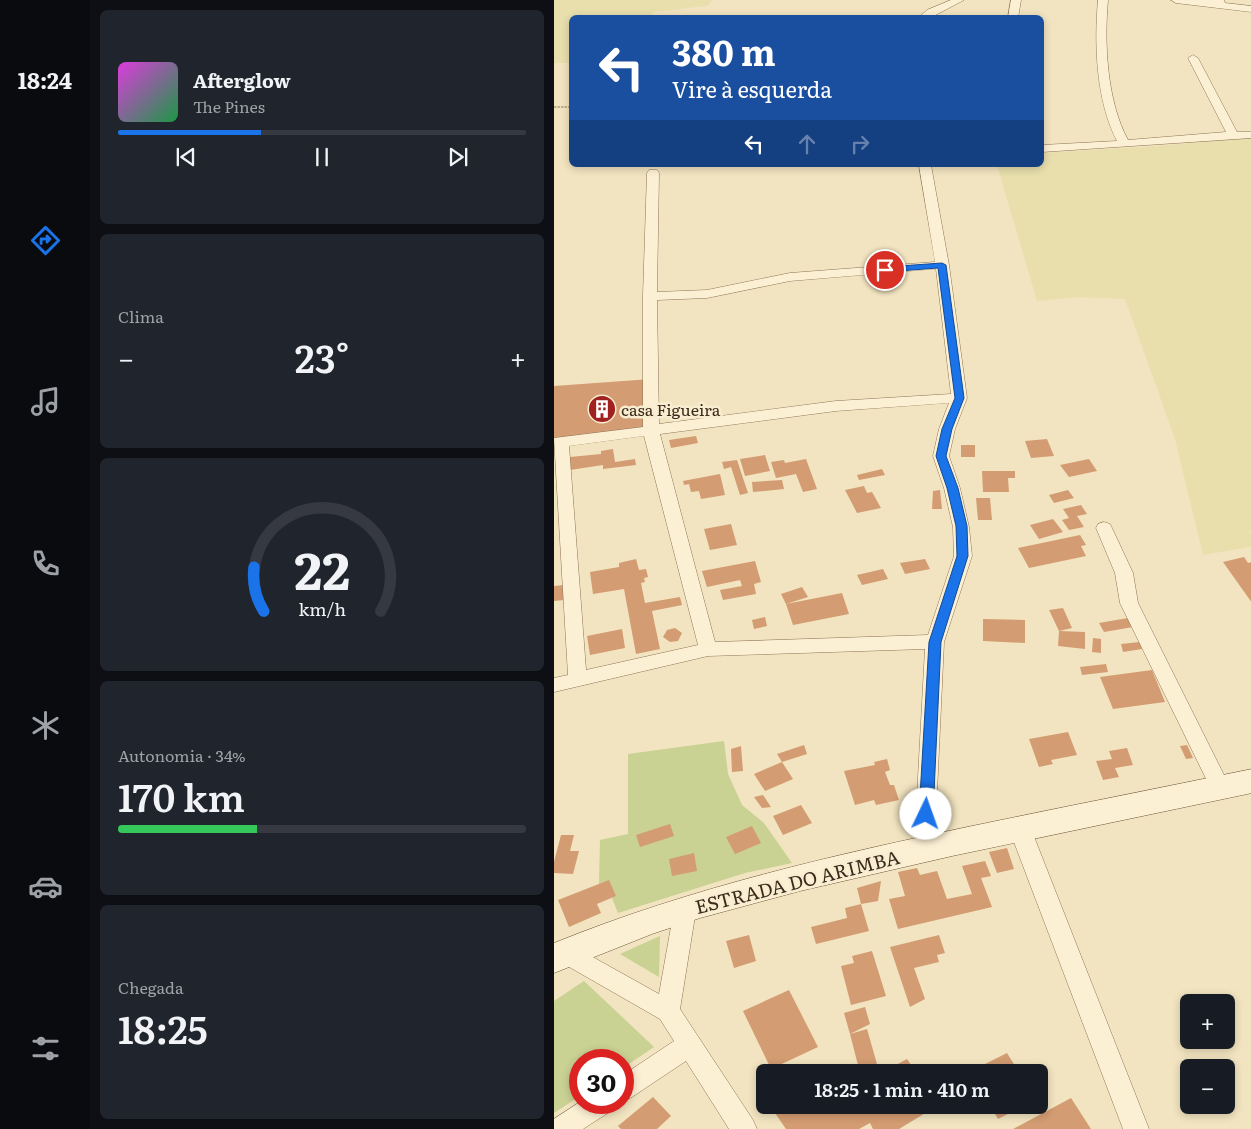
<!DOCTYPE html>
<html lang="pt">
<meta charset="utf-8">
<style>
:root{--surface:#171b24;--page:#20242c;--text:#f1f3f6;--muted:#9ea1a6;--line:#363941;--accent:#1a73e8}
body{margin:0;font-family:Literata,serif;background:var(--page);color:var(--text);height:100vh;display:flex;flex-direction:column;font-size:19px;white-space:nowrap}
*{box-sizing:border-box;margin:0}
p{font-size:16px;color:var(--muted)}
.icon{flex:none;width:28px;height:28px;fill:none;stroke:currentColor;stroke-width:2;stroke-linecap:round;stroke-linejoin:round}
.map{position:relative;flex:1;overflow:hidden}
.drawer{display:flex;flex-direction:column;gap:10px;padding:10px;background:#0d0f14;width:464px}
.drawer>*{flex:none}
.hud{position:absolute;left:15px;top:15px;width:475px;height:152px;border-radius:8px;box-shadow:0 2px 8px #0003;background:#1a4fa0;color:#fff;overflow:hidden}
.fabs{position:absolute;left:626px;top:994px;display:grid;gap:10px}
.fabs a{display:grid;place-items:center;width:55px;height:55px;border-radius:8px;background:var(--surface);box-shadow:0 2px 8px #0003;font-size:25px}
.speed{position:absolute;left:15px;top:1049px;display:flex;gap:10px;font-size:25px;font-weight:700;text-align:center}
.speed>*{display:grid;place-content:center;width:65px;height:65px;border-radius:50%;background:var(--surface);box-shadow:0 2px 8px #0003;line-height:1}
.speed .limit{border:8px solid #d22;background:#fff;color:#111}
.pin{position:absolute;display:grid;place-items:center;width:42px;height:42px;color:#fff;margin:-21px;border:2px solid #fff;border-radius:50%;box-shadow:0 1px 5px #0007}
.me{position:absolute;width:55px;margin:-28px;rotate:3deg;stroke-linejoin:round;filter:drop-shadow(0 0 4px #0008)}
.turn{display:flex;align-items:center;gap:18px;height:105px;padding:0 20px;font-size:22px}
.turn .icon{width:65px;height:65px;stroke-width:2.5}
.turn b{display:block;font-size:35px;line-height:42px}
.lanes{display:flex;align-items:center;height:48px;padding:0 20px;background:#0003;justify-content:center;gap:25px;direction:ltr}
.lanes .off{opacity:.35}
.big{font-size:38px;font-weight:600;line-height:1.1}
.drawer .tile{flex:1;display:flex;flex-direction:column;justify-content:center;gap:8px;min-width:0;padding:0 18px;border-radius:8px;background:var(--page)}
.drawer .dial{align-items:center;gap:0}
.dial svg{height:130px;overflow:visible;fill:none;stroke:var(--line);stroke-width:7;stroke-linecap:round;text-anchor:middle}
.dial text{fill:var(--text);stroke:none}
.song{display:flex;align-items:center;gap:15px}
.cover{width:60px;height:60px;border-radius:8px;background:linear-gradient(135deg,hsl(300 70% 55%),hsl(140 70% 35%))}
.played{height:5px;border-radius:2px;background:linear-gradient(90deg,var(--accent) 35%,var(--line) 35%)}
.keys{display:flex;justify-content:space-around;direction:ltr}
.heat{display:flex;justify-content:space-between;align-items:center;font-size:28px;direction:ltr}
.charge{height:8px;border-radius:4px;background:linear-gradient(90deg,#34c759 34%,var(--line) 0)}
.trip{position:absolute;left:202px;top:1064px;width:292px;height:50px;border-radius:8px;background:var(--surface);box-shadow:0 2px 8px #0003;font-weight:600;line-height:50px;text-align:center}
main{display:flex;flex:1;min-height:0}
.dock{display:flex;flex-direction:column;width:90px;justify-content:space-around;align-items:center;background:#090b0e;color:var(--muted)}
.dock .icon{width:35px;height:35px}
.dock .active{color:var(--accent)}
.dock b{font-size:22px;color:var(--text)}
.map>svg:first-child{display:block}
.farmland{fill:#e8dfad}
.green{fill:#c9d193}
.building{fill:#d39c72}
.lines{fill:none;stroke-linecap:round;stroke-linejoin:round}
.street-casing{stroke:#8d7456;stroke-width:1}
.secondary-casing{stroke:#6e5539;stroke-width:1}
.path{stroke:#8d7456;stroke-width:1;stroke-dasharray:2.5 1;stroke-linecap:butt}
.street{fill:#fcf0d4;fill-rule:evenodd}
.secondary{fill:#fcf0d4;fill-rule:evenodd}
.route{fill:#1a73e8;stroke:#114b97}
.labels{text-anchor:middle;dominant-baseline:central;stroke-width:5;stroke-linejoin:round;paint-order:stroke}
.poi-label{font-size:16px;fill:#3b2b1c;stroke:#f8edd0;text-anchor:start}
.near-street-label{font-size:19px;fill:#3b2b1c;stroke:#f8edd0}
</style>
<main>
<nav class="dock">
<b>18:24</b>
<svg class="icon active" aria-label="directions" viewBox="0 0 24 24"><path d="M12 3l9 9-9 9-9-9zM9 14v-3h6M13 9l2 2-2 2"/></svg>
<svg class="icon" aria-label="music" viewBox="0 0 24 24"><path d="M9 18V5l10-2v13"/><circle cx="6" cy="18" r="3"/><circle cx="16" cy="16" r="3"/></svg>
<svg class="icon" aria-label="phone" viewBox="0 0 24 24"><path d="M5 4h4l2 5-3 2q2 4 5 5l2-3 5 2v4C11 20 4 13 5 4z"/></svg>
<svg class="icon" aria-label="climate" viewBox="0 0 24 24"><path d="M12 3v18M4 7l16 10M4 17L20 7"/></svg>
<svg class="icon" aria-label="car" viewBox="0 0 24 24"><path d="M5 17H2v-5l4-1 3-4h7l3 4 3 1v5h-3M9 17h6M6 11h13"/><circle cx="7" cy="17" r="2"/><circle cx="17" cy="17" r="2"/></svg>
<svg class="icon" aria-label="filters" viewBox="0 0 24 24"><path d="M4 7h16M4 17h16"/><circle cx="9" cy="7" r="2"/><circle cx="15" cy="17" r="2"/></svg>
</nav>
<section class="drawer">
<div class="tile">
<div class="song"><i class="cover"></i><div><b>Afterglow</b><p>The Pines</p></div></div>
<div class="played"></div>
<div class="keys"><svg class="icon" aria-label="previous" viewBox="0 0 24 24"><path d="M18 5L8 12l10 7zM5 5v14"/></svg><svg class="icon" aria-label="pause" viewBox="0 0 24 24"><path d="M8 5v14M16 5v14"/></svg><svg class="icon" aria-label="next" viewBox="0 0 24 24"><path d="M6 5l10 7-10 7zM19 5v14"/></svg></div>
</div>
<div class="tile"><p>Clima</p>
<div class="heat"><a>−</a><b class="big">23°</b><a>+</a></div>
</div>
<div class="tile dial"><svg viewBox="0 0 100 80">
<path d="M14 69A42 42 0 1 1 86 69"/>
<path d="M14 69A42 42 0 0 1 8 42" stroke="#1a73e8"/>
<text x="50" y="56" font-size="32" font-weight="700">22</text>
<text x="50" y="72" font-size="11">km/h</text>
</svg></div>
<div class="tile"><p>Autonomia · 34%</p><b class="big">170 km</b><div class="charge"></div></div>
<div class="tile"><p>Chegada</p><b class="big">18:25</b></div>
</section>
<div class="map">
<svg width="698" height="1129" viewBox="0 0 698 1129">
<rect width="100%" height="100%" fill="#f2e4c0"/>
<!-- farmland -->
<g class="farmland">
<path d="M0 0H159L153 6 99 12 98 17 18 18 17 63H0Z"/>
<path d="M697 137 698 530 695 531 697 535V547L649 555 621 439 571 299 526 297 483 301 443 165H488V153L605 146Z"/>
</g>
<!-- green -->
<g class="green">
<path d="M170 741 174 774 188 805 210 823 238 863 191 873 64 913 58 898 61 896 45 884 46 840 74 834V754Z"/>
<path d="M106 936 105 977 66 954Z"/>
<path d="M30 981 100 1047 69 1068V1060H26V1096L0 1113V1001Z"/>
</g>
<!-- building -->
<g class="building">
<path d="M97 379V431L0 441V386Z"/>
<path d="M142 436 144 443 117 448 115 440Z"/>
<path d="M493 439 500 456 477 458 471 441Z"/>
<rect x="407" y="445" width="14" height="12"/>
<path d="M59 449 61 462 81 459 82 465 49 469V465L16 470V457L47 454V451Z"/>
<path d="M211 455 216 471 191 476 186 459Z"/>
<path d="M252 459 263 489 249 492 242 474 222 478 217 462 230 460 231 463Z"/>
<path d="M535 459 543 471 515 477 506 465Z"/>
<path d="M183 460 194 493 186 495 177 467 170 469 168 462Z"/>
<path d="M328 469 331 475 305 480 303 475Z"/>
<path d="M428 471H461V478H454L455 492H429Z"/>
<path d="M166 474 171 495 147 499 145 491 137 492 135 484 130 485 129 481Z"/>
<path d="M228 480 230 489 199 492 198 482Z"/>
<path d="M310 486 313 493 318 492 327 508 303 513 291 490Z"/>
<path d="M386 490 388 509H378L379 491Z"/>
<path d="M514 490 520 498 500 503 495 495Z"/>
<path d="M422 498H436L438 520H424Z"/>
<path d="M527 505 533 514 523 516 530 527 515 530 508 520 515 518 509 509Z"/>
<path d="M499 519 509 532 485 539 476 525Z"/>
<path d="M177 524 183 545 156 550 150 529Z"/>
<path d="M526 535 532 545 527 546 532 556 475 568 464 548Z"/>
<path d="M690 557 694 563 698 562V603L669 562Z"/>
<path d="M82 559 85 570 92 569 94 577 90 578 91 582 87 583 91 603 126 597 128 605 98 611 106 649 82 654 70 589 39 594 36 572 65 567V563Z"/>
<path d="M371 559 376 569 351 574 346 563Z"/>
<path d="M201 561 207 582 200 584 202 594 169 600 166 590 188 586 186 580 153 587 148 571Z"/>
<path d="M329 569 334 579 308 585 303 575Z"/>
<path d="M9 585 11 600 0 601V586Z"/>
<path d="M248 587 254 597 232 604 288 593 295 614 239 625 232 604 227 594Z"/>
<path d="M509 608 518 628 505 631 495 610Z"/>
<path d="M211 617 213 626 200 629 198 620Z"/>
<path d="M574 618 579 627 550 632 545 623Z"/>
<path d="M429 619 471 620V643L429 641Z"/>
<path d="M121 628 128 633 124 641 116 642 109 637 113 630Z"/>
<path d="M68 629 71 648 36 655 33 636Z"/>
<path d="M505 631 531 632V649L504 646Z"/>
<path d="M539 638 547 639V653L538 652Z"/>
<path d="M586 642 588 649 569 652 567 644Z"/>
<path d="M552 664 554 672 528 675 526 667Z"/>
<path d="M598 670 611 702 559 709 546 677Z"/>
<path d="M514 732 523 755 497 760 499 764 485 767 475 739Z"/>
<path d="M250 745 253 754 228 762 223 754Z"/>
<path d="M633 745 639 758 632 759 626 746Z"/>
<path d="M187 746 189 771 178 772 177 749Z"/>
<path d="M573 748 579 765 561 768 565 777 549 780 542 761 558 759 555 751Z"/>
<path d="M333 759 336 770 331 772 336 785H340L345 800 322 805 320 800 301 805 290 771 321 765 320 762Z"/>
<path d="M228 762 239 779 211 791 200 774Z"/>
<path d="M209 795 217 807 208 808 200 797Z"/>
<path d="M247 805 258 823 229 835 219 816Z"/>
<path d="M116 824 120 836 86 847 82 835Z"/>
<path d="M198 826 207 843 181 854 172 837Z"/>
<path d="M7 835H20L16 851H25L19 874 0 873V862Z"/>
<path d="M453 848 460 869 443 873 435 852Z"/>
<path d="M140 853 143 871 118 876 115 859Z"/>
<path d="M431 861 437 876 427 878 438 907 344 929 335 899 351 896 344 872 363 868 366 875 383 871 393 899 418 894 408 866Z"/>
<path d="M55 880 62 896 43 904 47 913 15 927 4 900Z"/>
<path d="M327 881 324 901 307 904 315 931 262 944 257 927 293 918 291 908 307 904 303 888Z"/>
<path d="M195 935 202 961 180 968 172 941Z"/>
<path d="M385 935 391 953 383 955 385 962 360 968 371 999 356 1007 336 947Z"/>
<path d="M318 951 332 996 297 1005 287 966 300 963 298 956Z"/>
<path d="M235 990 264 1047 217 1069 189 1011Z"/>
<path d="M311 1007 316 1024 296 1034 290 1013Z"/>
<path d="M313 1029 323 1064 305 1069 308 1072H297L305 1069 296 1034Z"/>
<path d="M453 1053 465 1072H415Z"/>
<path d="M353 1059 362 1072H329Z"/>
<path d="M99 1097 117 1116 103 1129H67L64 1126Z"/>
<path d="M517 1098 537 1129H459Z"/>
<path d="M235 1105H382L383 1106 345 1129H319L316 1123 305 1129H232L221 1113Z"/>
<path d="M436 1105H471L444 1119Z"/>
</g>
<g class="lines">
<defs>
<g id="street">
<path d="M397 0H410L376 18H364L373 10Z"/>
<path d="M457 0H467L464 18H454Z"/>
<path d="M544 0H554C550 44 553 101 574 140L672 132 634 58 639 55 644 58 683 132H698V138L488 152V145L563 141C542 101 540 44 544 0Z"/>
<path d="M617 0H670L671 3 698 6V12L622 3Z"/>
<path d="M365 165H377L395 265 413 398 401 429 395 456 406 488 415 527 418 556 390 642 382 814 385 848 382 854 374 857 366 854 363 848 362 814 371 649 154 656 0 692V678L14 675 0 438 89 427V296L93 173 95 170H103L105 173 103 292 153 290 236 273 381 262ZM382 269 397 394 282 401 105 424 103 300 153 298 236 281ZM395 403 385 429 379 456 390 488 399 527 400 556 374 635 161 642 106 434 282 411ZM90 436 144 645 32 670 15 446Z"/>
<path d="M550 522 556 524 558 528 579 573 584 603 676 787 673 793 666 795 659 793 566 603 561 573 542 528 544 524Z"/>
<path d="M466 820 473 823 477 829 595 1129H569L455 829 459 823Z"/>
<path d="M131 900 139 903 142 910 126 1009 199 1120 203 1129H175L132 1061 78 1097 69 1101V1075L120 1041 106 1019 3 960 0 954 3 946 11 943 19 946 105 994 120 910 123 903Z"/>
<path d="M26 1102H60L57 1111 29 1129H0V1119Z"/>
</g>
<path id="secondary" d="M698 769V793L398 856 246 891 146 918 98 934 0 973V943C136 888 279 855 423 825 514 806 606 788 698 769Z"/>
</defs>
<!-- street casing -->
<use href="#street" class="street-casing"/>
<!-- secondary casing -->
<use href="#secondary" class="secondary-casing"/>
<!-- path -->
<path class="path" d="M0 107H18"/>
<!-- street -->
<use href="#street" class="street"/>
<!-- secondary -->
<use href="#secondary" class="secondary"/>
</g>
<!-- route -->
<path class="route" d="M388 263 392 265 410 398 398 429 392 456 404 488 413 526 414 556 387 642 379 814 377 818 372 819 367 818 365 814 375 642 403 556 402 526 393 488 382 456 388 429 401 398 384 268 331 272 327 270 331 267Z"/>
<!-- icons -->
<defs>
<symbol id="building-disc" viewBox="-11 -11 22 22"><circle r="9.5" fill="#a12121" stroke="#f8edd0"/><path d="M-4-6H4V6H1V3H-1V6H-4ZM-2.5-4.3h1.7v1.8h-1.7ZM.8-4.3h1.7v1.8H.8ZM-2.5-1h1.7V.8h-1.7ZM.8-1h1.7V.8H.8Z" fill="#fff"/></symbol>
</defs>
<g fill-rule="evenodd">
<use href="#building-disc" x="32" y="393" width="32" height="32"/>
</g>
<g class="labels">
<!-- poi labels -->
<g class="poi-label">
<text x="67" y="409">casa Figueira</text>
</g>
<!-- near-street labels -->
<g class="near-street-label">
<text transform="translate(243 881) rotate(-14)">ESTRADA DO ARIMBA</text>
</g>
</g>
</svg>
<div class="fabs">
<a>+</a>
<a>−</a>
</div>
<div class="speed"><div class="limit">30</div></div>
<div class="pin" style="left:331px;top:270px;background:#d93025"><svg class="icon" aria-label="arrive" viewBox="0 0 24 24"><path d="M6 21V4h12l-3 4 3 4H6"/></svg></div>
<svg class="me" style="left:372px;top:814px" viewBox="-20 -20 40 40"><circle r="19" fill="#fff"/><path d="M0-13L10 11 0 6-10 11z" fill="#1a73e8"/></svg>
<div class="trip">18:25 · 1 min · 410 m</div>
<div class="hud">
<div class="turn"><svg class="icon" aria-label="left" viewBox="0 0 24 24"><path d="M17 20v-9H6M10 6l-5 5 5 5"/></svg><div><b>380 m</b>Vire à esquerda</div></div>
<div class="lanes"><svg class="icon" aria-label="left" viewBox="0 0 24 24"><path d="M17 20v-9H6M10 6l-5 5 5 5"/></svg><svg class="icon off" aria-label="ahead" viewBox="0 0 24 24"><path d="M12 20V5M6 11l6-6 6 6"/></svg><svg class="icon off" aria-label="right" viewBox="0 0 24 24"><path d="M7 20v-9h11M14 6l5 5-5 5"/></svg></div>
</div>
</div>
</main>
